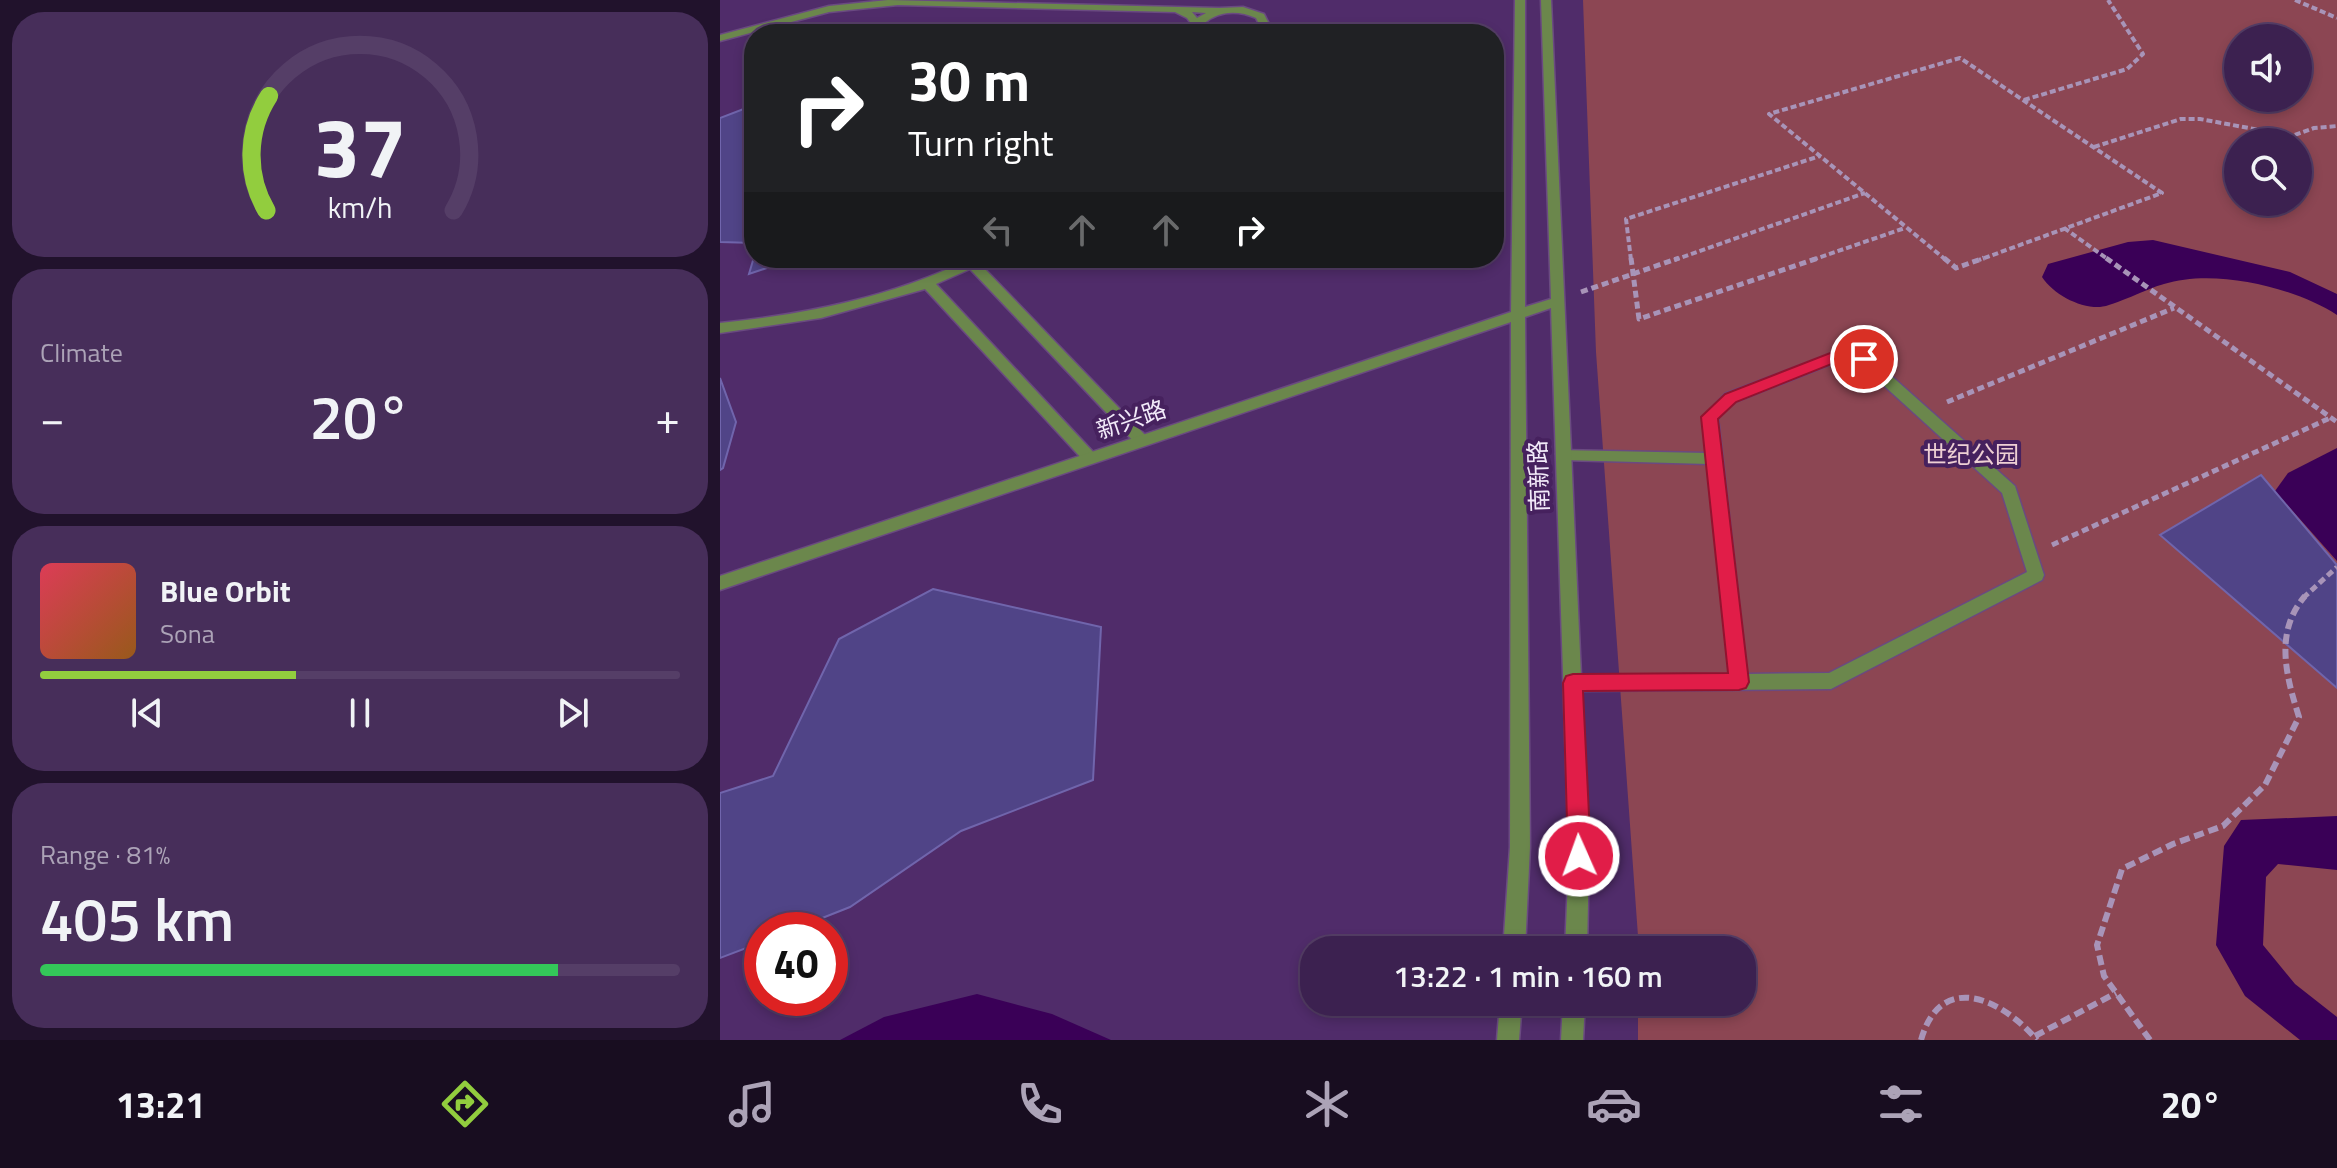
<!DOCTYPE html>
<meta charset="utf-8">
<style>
:root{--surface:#3c2150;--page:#472e5a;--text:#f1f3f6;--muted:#aca3b7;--line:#553e67;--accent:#92cd3e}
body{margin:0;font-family:"Titillium Web","Noto Sans SC",sans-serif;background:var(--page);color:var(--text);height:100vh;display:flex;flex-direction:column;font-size:30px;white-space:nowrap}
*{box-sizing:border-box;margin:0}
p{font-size:26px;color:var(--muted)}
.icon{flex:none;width:44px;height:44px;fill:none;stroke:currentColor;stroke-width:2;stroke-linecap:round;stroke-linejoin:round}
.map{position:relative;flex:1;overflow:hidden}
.side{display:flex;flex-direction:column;gap:12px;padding:12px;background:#21122c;width:720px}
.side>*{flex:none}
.hud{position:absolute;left:24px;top:24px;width:760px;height:244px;border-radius:32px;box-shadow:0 4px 12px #0003,0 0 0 2px var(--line);background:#202124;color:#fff;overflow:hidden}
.controls{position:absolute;left:1504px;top:24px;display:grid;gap:16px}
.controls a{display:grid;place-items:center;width:88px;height:88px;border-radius:50%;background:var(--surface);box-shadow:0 4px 12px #0003,0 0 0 2px var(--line);font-size:40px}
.speed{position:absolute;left:24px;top:912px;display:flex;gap:16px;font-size:40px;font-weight:700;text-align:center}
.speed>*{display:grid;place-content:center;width:104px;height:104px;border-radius:50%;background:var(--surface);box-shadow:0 4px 12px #0003,0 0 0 2px var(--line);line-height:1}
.speed .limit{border:12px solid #d22;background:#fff;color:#111}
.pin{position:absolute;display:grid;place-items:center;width:68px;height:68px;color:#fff;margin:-34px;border:4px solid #fff;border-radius:50%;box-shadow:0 2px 8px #0007}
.me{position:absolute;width:88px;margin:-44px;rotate:358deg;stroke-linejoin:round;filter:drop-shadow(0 0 6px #0008)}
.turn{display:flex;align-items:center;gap:28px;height:168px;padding:0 32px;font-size:36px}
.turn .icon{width:104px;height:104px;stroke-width:2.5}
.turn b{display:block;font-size:56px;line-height:68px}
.lanes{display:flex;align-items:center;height:76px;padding:0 32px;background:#0003;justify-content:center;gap:40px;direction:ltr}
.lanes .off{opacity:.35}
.big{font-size:60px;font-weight:600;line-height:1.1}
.side .widget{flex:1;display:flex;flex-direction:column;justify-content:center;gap:12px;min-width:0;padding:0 28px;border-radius:32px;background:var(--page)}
.side .dial{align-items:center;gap:0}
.dial svg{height:208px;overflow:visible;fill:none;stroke:var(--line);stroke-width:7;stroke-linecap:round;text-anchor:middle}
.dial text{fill:var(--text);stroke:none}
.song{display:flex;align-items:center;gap:24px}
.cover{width:96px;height:96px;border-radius:12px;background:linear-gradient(135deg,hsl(350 70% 55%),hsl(30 70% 35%))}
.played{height:8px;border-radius:4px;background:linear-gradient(90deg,var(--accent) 40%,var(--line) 40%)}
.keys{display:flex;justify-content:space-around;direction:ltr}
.heat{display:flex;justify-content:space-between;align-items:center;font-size:44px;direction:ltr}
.charge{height:12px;border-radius:6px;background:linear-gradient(90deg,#34c759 81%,var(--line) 0)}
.trip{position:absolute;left:580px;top:936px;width:456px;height:80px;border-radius:32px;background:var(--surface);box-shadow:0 4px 12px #0003,0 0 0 2px var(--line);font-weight:600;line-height:80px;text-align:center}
.tabs{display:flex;height:128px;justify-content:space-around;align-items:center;background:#180d20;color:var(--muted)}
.tabs .icon{width:56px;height:56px}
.tabs .active{color:var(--accent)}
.tabs b{font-size:36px;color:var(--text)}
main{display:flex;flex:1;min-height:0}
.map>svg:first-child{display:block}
.green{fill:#8c4653;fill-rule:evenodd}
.water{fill:#3a0057}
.building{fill:#504487;stroke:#7065ac;stroke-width:2}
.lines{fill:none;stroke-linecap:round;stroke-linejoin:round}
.service-casing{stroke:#6a4a81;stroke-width:3}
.minor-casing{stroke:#6a4a81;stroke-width:3}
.tertiary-casing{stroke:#6a4a81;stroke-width:3}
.path-far2{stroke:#a894b8;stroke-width:4;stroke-dasharray:6 3;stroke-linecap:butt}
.path-far1{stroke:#a894b8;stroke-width:5;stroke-dasharray:7 4;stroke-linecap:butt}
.path{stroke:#a894b8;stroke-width:6;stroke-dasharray:10 5;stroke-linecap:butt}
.service{fill:#6b874c;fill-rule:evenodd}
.minor{fill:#6b874c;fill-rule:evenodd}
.tertiary{fill:#6b874c;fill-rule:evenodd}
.route{fill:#e11d48;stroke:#92132f;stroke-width:2}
.labels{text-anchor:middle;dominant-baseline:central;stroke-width:8;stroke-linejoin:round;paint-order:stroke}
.street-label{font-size:24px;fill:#f2eaf9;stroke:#46215e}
.park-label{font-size:24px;fill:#eed0d4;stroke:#46215e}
</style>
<main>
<section class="side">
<div class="widget dial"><svg viewBox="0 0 100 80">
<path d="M14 69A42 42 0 1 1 86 69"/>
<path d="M14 69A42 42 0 0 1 15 25" stroke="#92cd3e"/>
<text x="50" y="56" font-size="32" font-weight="700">37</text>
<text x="50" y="72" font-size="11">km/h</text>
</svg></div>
<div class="widget"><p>Climate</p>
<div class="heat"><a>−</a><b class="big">20°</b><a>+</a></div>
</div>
<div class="widget">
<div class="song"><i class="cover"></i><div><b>Blue Orbit</b><p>Sona</p></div></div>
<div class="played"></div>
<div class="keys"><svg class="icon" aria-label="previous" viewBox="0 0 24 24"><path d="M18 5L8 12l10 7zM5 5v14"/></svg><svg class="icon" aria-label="pause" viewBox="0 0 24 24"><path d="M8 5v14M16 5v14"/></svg><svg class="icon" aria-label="next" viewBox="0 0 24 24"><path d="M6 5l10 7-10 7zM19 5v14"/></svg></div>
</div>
<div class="widget"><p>Range · 81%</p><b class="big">405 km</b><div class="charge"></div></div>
</section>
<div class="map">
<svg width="1617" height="1040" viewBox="0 0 1617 1040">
<rect width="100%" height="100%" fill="#502c6a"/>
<!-- green -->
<path class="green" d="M863 0H1617V1040H918V1002H1022V950H919L876 352ZM1518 38H1578V98H1518ZM1518 142H1578V202H1518Z"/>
<!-- water -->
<g class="water">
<path d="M1433 240 1570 272 1617 294V315C1574 287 1494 268 1444 284 1428 288 1394 306 1380 307 1359 308 1333 294 1322 277L1328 264 1408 242Z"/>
<path d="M1617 448V561L1555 491 1568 473Z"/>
<path d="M1617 816V870L1558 864 1546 877 1543 945 1575 984 1617 1017V1040H1580L1525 996 1496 945 1504 846 1521 820Z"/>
<path d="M257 994 332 1014 391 1040H120L164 1017Z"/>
</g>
<!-- building -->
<g class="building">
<path d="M34 105V243L0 242V118Z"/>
<path d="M34 257V258H76L29 274Z"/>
<path d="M0 378 16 422 3 468 0 470Z"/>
<path d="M1541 475 1617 565V688L1440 535Z"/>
<path d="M213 589 381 627 373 780 241 831 130 907 72 930H42V942L0 958V793L53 776 119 639Z"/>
</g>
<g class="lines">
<defs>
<path id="service" d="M1123 349 1149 356 1295 486 1324 575 1322 580 1111 689 853 691 847 688 844 683 847 678 853 675 1009 674 988 464 844 460 839 458 836 454 839 450 986 453 983 417 1005 394ZM1124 359 1139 363 1282 493 1307 572 1109 673 1027 674 998 418 1015 402Z"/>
<g id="minor">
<path d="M168 0 499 8 523 7 544 14 550 26 544 34H533L540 26 536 18C516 9 493 11 479 29L480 34H470L472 25 467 18 455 12 178 5 109 12 0 41V35L109 6ZM472 12 486 13 477 18Z"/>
<path d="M252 258H268L260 264 426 436 429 440 426 444H416L250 269 216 284 375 454 378 458 375 462H365L205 289 101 318 0 333V323C88 314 172 297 252 258Z"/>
</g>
<g id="tertiary">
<path d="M795 0H805V307L831 299 821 0H831L869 856 867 950H845L849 856 831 308 805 317 810 847 805 950H783L790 847 791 322 0 590V576L791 312Z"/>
<path d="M780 1002H802L799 1040H777Z"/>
<path d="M843 1002H865L863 1040H841Z"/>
</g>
</defs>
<!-- service casing -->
<use href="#service" class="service-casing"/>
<!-- minor casing -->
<use href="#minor" class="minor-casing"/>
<!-- tertiary casing -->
<use href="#tertiary" class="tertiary-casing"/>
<!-- path-far2 -->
<g class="path-far2">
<path d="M1575 0 1617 18"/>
<path d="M1304 100 1407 69 1423 54 1388 0"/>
<path d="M1374 147 1461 119H1480L1572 136 1594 128 1617 126"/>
<path d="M1344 228 1389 260"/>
<path d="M911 260 906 219 1100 156"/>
<path d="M954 260 1145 193"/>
<path d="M1092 260 1185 228"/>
<path d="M1226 260 1049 114 1240 58 1442 193 1259 260"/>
</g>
<!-- path-far1 -->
<g class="path-far1">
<path d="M911 258 919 319 1098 258"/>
<path d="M1224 258 1236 268 1264 258"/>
<path d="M1386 258 1617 422"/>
<path d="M861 292 959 258"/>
<path d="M1227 402 1454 308"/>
<path d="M1332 545 1610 418"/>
<path d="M1583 598 1617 567"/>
</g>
<!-- path -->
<g class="path">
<path d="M1315 1036 1396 993"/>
<path d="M1201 1040C1221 970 1282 999 1317 1040"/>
<path d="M1430 1040 1384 976 1377 945 1402 869 1453 844 1503 826 1545 785 1579 717C1566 676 1554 632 1585 596"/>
</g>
<!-- service -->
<use href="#service" class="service"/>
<!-- minor -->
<use href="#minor" class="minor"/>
<!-- tertiary -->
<use href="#tertiary" class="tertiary"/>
</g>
<!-- route -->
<path class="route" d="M1123 348 1150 355 1152 359 1144 364 1124 359 1016 402 998 419 1029 682 1026 688 1019 690 863 691 871 856 867 863 859 867 851 863 848 856 843 683 846 676 853 674 1008 673 981 417 1005 394Z"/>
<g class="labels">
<!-- street labels -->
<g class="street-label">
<text transform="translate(411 419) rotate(-19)">新兴路</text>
<text transform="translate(818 476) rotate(-92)">南新路</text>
</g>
<!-- park labels -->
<g class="park-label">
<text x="1251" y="454">世纪公园</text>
</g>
</g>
</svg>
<div class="controls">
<a><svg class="icon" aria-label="sound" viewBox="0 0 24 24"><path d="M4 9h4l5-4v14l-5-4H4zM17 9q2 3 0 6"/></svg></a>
<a><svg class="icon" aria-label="search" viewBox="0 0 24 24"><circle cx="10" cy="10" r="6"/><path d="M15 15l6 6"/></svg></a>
</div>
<div class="speed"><div class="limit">40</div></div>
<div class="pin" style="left:1144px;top:359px;background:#d93025"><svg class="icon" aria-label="arrive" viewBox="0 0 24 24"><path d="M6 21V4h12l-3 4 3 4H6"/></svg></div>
<svg class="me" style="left:859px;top:856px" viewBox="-20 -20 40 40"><circle r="17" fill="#e11d48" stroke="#fff" stroke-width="3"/><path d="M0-11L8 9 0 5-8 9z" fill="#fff"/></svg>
<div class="trip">13:22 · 1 min · 160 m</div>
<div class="hud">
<div class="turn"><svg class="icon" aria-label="right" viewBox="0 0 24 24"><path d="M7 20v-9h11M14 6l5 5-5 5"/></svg><div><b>30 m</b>Turn right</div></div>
<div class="lanes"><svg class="icon off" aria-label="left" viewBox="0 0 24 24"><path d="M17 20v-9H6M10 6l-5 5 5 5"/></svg><svg class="icon off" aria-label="ahead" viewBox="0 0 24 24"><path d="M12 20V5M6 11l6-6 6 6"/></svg><svg class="icon off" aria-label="ahead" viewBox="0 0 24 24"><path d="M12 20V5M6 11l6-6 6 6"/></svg><svg class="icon" aria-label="right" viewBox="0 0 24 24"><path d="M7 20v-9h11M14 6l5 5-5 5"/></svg></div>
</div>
</div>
</main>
<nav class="tabs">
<b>13:21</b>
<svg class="icon active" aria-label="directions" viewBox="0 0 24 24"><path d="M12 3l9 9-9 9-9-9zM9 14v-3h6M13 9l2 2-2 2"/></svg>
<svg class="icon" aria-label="music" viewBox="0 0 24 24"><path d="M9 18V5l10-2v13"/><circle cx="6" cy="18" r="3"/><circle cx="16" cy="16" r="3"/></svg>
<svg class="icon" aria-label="phone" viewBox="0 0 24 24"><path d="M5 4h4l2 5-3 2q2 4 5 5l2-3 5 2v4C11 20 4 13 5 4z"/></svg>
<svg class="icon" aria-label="climate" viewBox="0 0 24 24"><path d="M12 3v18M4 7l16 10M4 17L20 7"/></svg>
<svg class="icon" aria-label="car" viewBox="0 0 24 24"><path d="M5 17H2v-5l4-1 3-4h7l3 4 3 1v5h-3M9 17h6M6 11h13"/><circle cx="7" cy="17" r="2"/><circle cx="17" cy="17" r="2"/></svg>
<svg class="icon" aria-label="filters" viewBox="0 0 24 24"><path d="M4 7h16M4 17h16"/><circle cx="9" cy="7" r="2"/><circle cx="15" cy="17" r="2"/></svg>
<b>20°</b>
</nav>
